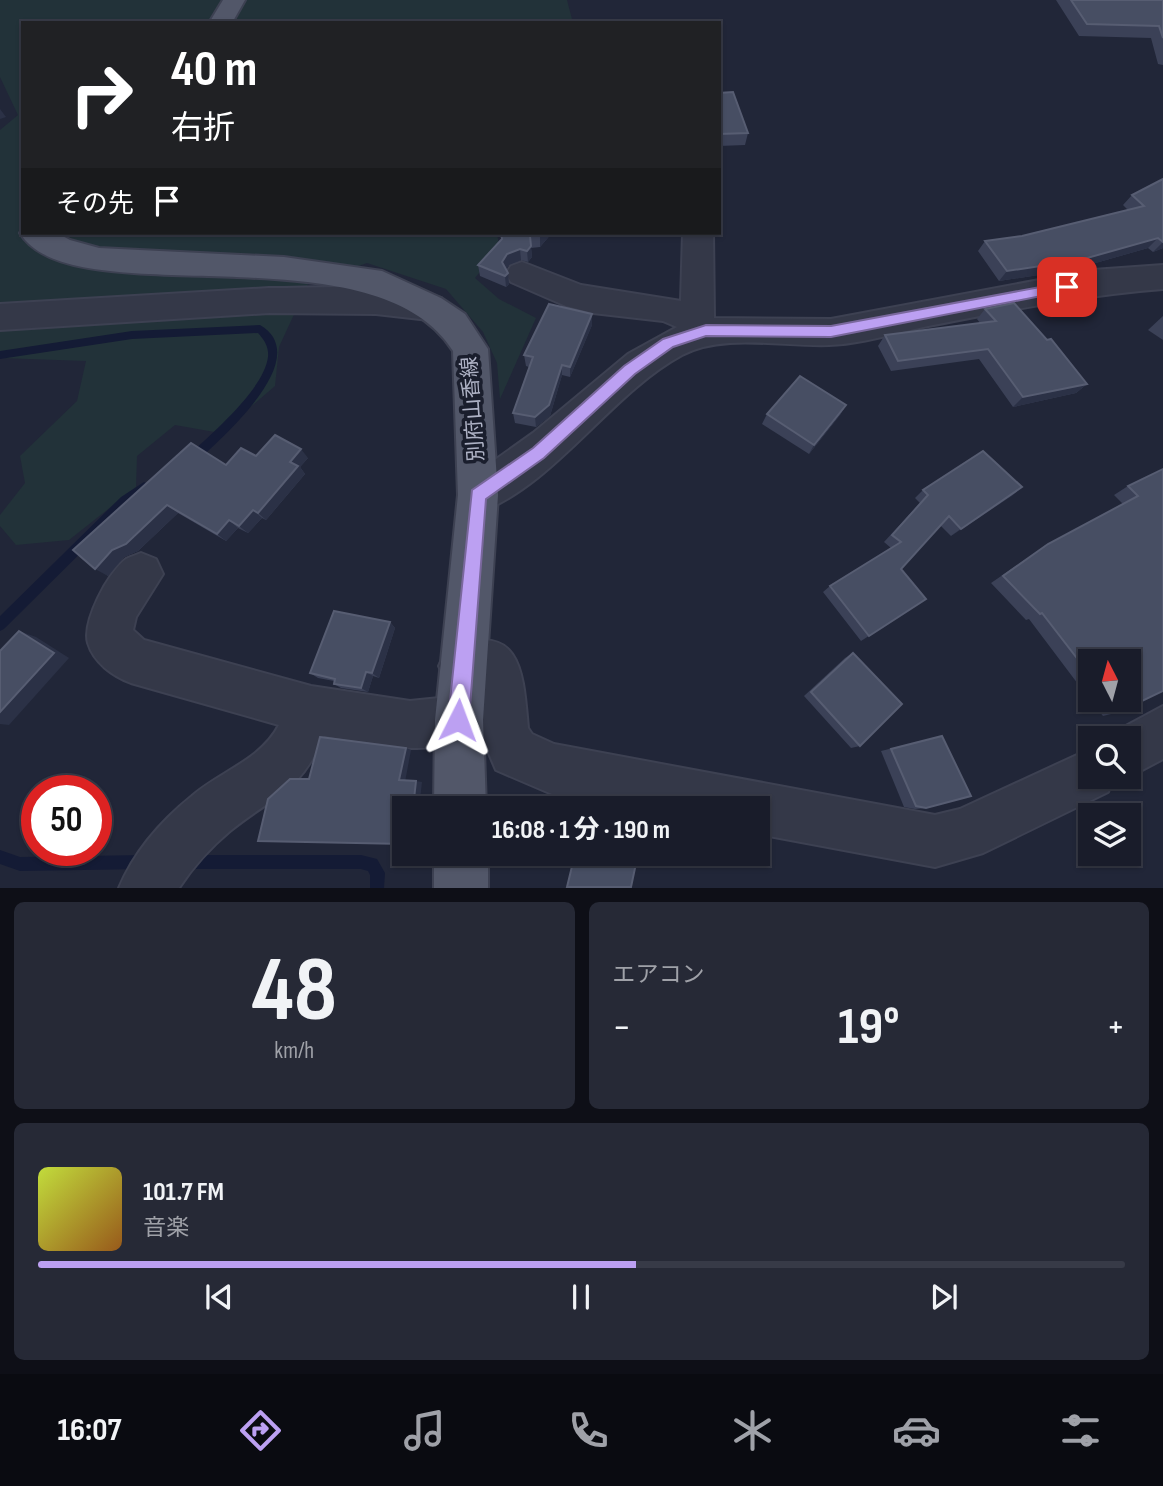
<!DOCTYPE html>
<html lang="ja">
<meta charset="utf-8">
<style>
:root{--surface:#191c2a;--page:#262936;--text:#f1f3f6;--muted:#9fa1a8;--line:#373a47;--accent:#bca0f2}
body{margin:0;font-family:"Sofia Sans Condensed","Noto Sans JP",sans-serif;background:var(--page);color:var(--text);height:100vh;display:flex;flex-direction:column;font-size:26px;white-space:nowrap}
*{box-sizing:border-box;margin:0}
p{font-size:23px;color:var(--muted)}
.icon{flex:none;width:38px;height:38px;fill:none;stroke:currentColor;stroke-width:2;stroke-linecap:round;stroke-linejoin:round}
.map{position:relative;height:888px;overflow:hidden}
.details{display:flex;flex-direction:column;gap:14px;padding:14px;background:#0e0f17;flex:1}
.details>*{flex:none}
.guide{position:absolute;left:21px;top:21px;width:700px;height:214px;border-radius:0px;box-shadow:0 2px 5px #0004,0 0 0 2px var(--line);background:#202124;color:#fff;overflow:hidden}
.needle{width:46px;rotate:354deg}
.controls{position:absolute;left:1078px;top:649px;display:grid;gap:14px}
.controls a{display:grid;place-items:center;width:63px;height:63px;border-radius:0px;background:var(--surface);box-shadow:0 2px 5px #0004,0 0 0 2px var(--line);font-size:35px}
.speed{position:absolute;left:21px;top:775px;display:flex;gap:14px;font-size:35px;font-weight:700;text-align:center}
.speed>*{display:grid;place-content:center;width:91px;height:91px;border-radius:50%;background:var(--surface);box-shadow:0 2px 5px #0004,0 0 0 2px var(--line);line-height:1}
.speed .limit{border:10px solid #d22;background:#fff;color:#111}
.pin{position:absolute;display:grid;place-items:center;width:60px;height:60px;color:#fff;margin:-30px;border-radius:14px;box-shadow:0 4px 10px #0006}
.me{position:absolute;width:77px;margin:-38px;rotate:3deg;stroke-linejoin:round;filter:drop-shadow(0 0 5px #0008)}
.turn{display:flex;align-items:center;gap:24px;height:147px;padding:0 35px;font-size:32px}
.turn .icon{width:91px;height:91px;stroke-width:2.5}
.turn b{display:block;font-size:49px;line-height:60px}
.then{display:flex;align-items:center;height:66px;padding:0 35px;background:#0003;gap:14px;font-size:26px}
.big{font-size:52px;font-weight:700;line-height:1.1}
.details .tile{flex:1;display:flex;flex-direction:column;justify-content:center;gap:10px;min-width:0;padding:0 24px;border-radius:10px;background:var(--page)}
.details .dial{align-items:center;gap:0}
.dial b{font-size:91px;line-height:1}
.song{display:flex;align-items:center;gap:21px}
.cover{width:84px;height:84px;border-radius:10px;background:linear-gradient(135deg,hsl(70 70% 55%),hsl(30 70% 35%))}
.played{height:7px;border-radius:4px;background:linear-gradient(90deg,var(--accent) 55%,var(--line) 55%)}
.keys{display:flex;justify-content:space-around;direction:ltr}
.heat{display:flex;justify-content:space-between;align-items:center;font-size:38px;direction:ltr}
.details .tiles{flex:1;display:grid;gap:14px;grid-template-columns:1fr 1fr}
.tile:last-child{grid-column:span 2}
.trip{position:absolute;left:392px;top:796px;width:378px;height:70px;border-radius:0px;background:var(--surface);box-shadow:0 2px 5px #0004,0 0 0 2px var(--line);font-weight:700;line-height:70px;text-align:center}
.tabs{display:flex;height:112px;justify-content:space-around;align-items:center;background:#0a0b11;color:var(--muted)}
.tabs .icon{width:49px;height:49px}
.tabs .active{color:var(--accent)}
.tabs b{font-size:32px;color:var(--text)}
.map>svg:first-child{display:block}
.green{fill:#223239}
.lines{fill:none;stroke-linecap:round;stroke-linejoin:round}
.stream{fill:#141b35;fill-rule:evenodd}
.minor-casing{stroke:#3d4152;stroke-width:4}
.major-casing{stroke:#3d4152;stroke-width:4}
.minor{fill:#343848;fill-rule:evenodd}
.major{fill:#525769;fill-rule:evenodd}
.wall{fill:#3b4157}
.shaded-wall{fill:#2b3146}
.building{fill:#474e63;stroke:#575d72;stroke-width:2}
.route{fill:#bca0f2;stroke:#7a689d;stroke-width:2}
.labels{text-anchor:middle;dominant-baseline:central;stroke-width:7;stroke-linejoin:round;paint-order:stroke}
.street-label{font-size:21px;fill:#aeb2c5;stroke:#1a1e2d}
</style>
<div class="map">
<svg width="1163" height="888" viewBox="0 0 1163 888">
<rect width="100%" height="100%" fill="#212638"/>
<!-- green -->
<path class="green" d="M0 0H567L573 23H23V233H497L500 252 491 258 475 278 499 299 536 318 500 399 497 363 483 332 446 289 367 263 308 284 279 347 275 386 220 433 175 425 137 456 136 487 69 540 16 545 0 526V515L25 483 20 456 77 401 86 361 0 358V130L18 115 0 77Z"/>
<g class="lines">
<!-- stream -->
<g class="stream">
<path d="M260 325C315 357 223 437 198 460L194 462 190 460 189 457 190 454C213 432 264 389 268 357 269 346 264 340 258 333L132 339 0 359V351L132 331Z"/>
<path d="M144 482 148 484 149 487 148 490 129 505 4 629 0 631V616L121 497Z"/>
<path d="M0 850 20 857 146 855 151 857 153 862 151 867 146 869 20 871 0 864Z"/>
<path d="M187 855H361L377 859 385 873 384 888H370V875L368 871 361 869H187L182 867 180 862 182 857Z"/>
</g>
<defs>
<g id="minor">
<path d="M683 233H713L714 318 831 319 1093 270 1163 265V289C1083 295 1006 311 928 326 896 333 861 344 829 345 784 347 722 333 682 355 610 394 556 484 478 513L464 508 458 495 464 482 533 433 628 354 677 327 663 321 593 313 566 306 511 282 506 274 511 266 522 262 581 285 681 301Z"/>
<path d="M269 288C323 288 388 282 441 298L446 307 441 316 429 320 376 314 269 313 0 330V304Z"/>
<path d="M141 553 156 559 163 574 136 617 133 630 144 640 311 686 410 701 459 696 476 703 478 708 477 687 462 689 446 682 439 666 446 650C521 618 523 671 528 728L532 734 554 744 935 815 960 809 1090 749V777H1114L1108 792 983 853 935 867 758 834V808H627L552 794 496 770 479 730 476 737C427 758 375 744 324 736 299 794 274 795 230 831 212 846 192 868 179 888H119C134 852 162 820 192 796 219 772 261 760 279 725L131 683C113 676 94 663 88 643 82 622 108 572 126 559 130 557 136 555 141 553Z"/>
<path d="M1163 706V759L1129 777V738H1110L1111 734Z"/>
</g>
<g id="major">
<path d="M223 0H245L232 23H209Z"/>
<path d="M23 228V233H57L70 240 99 248 284 257 382 271 441 298 465 314 488 349 498 495 483 720 486 808H434L435 720 458 495 453 351C374 225 71 318 20 233Z"/>
<rect x="434" y="854" width="54" height="34"/>
</g>
</defs>
<!-- minor casing -->
<use href="#minor" class="minor-casing"/>
<!-- major casing -->
<use href="#major" class="major-casing"/>
<!-- minor -->
<use href="#minor" class="minor"/>
<!-- major -->
<use href="#major" class="major"/>
</g>
<!-- wall -->
<g class="wall">
<path d="M1056 0H1163V65L1158 64 1151 38 1079 36Z"/>
<path d="M719 93 748 133 745 145 719 146Z"/>
<path d="M1163 179V248L1153 252 1148 248 1071 270 999 281 978 251 985 241 1022 236 1128 210 1123 205 1132 195Z"/>
<path d="M501 233H552L540 247 531 248 532 257 528 262 521 260 509 265 506 269 509 284 506 287 480 276 478 265 502 239Z"/>
<path d="M985 309 1047 340 1087 384 1076 393 1013 407 979 359 891 371 878 346 885 335 980 323 977 319Z"/>
<path d="M592 314V325L570 377 562 375 550 416 536 427 515 423 513 413 529 367 526 366 524 355Z"/>
<path d="M1163 316V340L1148 330Z"/>
<path d="M846 405 840 415 809 454 762 424 767 414Z"/>
<path d="M256 456 308 458 300 467 305 474 266 520 262 518 248 533 238 528 226 541 178 513 138 551 124 557 108 576 73 550 226 465Z"/>
<path d="M1163 469V691L1119 712 1103 716 1090 700H1129V662H1090V700L1029 619 1026 620 991 583 1048 544 1123 504 1114 495 1128 486Z"/>
<path d="M1022 487 951 536 940 525 901 569 926 599 861 641 823 592 830 586 891 548 884 542 920 503 915 498 923 490Z"/>
<path d="M390 622 395 628 379 678 373 676 368 692 341 688 334 684V681L318 678 310 673Z"/>
<path d="M853 653 860 746 851 748 804 696 845 658Z"/>
<path d="M942 736 926 808 915 809 904 807 881 751Z"/>
</g>
<!-- shaded-wall -->
<g class="shaded-wall">
<path d="M0 109 6 117 0 119Z"/>
<path d="M542 233H552L540 247V236Z"/>
<path d="M1158 238 1148 248 1071 270 999 281 1007 271Z"/>
<path d="M1163 242V248L1153 252Z"/>
<path d="M531 246 532 257 528 262 527 251Z"/>
<path d="M520 249 521 260 509 265 504 273 502 262 507 254Z"/>
<path d="M508 273 509 284 506 287 505 276Z"/>
<path d="M592 314V325L570 377V367Z"/>
<path d="M562 365V375L550 416 536 427 535 417Z"/>
<path d="M1087 384 1076 393 1013 407 1023 397Z"/>
<path d="M846 405 840 415 809 454 814 445Z"/>
<path d="M301 449 308 458 300 467 305 474 266 520 258 513 290 462Z"/>
<path d="M1022 487 1012 496 951 536 961 529Z"/>
<path d="M167 505 178 513 138 551 124 557 108 576 95 569 112 550Z"/>
<path d="M253 510 262 518 248 533 239 526Z"/>
<path d="M229 520 238 528 226 541 217 534Z"/>
<path d="M390 622 395 628 379 678 372 673Z"/>
<path d="M19 631 36 637 69 658 9 725 0 724V712Z"/>
<path d="M366 672 373 676 368 692 361 688Z"/>
<path d="M406 748 411 750 405 782 399 780Z"/>
<path d="M416 781 422 782 419 808H413Z"/>
</g>
<!-- building -->
<g class="building">
<path d="M1071 0H1163V38L1159 26 1087 24Z"/>
<path d="M733 92 748 133 719 134V93Z"/>
<path d="M1163 179V242L1158 238 1080 260 1007 271 985 241 1022 236 1144 206 1132 195Z"/>
<path d="M501 233H542L540 236H530L531 246 527 251 520 249 507 254 502 262 508 273 505 276 478 265 502 239Z"/>
<path d="M1014 303 1047 340 1051 339 1087 384 1023 397 988 349 898 361 885 335 996 321 985 309Z"/>
<path d="M549 304 592 314 570 367 562 365 549 405 535 417 513 413 533 357 524 355Z"/>
<path d="M800 376 846 405 814 445 767 414Z"/>
<path d="M275 435 301 449 290 462 298 466 258 513 253 510 239 526 229 520 217 534 167 505 126 544 112 550 95 569 73 550 191 443 226 465 241 448 256 456Z"/>
<path d="M983 451 1022 487 961 529 949 516 901 569 926 599 869 636 830 586 901 542 892 535 928 495 923 490Z"/>
<path d="M1163 469V691L1119 712 1110 700H1129V662H1090V675L1042 613 1040 614 1003 576 1048 544 1138 496 1128 486Z"/>
<path d="M334 611 390 622 372 673 366 672 361 688 334 684 335 679 310 673Z"/>
<path d="M19 631 54 653 0 712V651Z"/>
<path d="M853 653 902 704 860 746 811 692Z"/>
<path d="M942 736 971 796 926 808 916 806 891 749Z"/>
<path d="M320 737 406 748 399 780 416 781 413 808H404V844L258 841 268 799 290 779H309Z"/>
<path d="M587 802 606 808H586Z"/>
<path d="M575 854H638L631 887H567Z"/>
</g>
<!-- route -->
<path class="route" d="M1067 282 1072 283V290L831 337 706 336 673 347 635 374 544 458 486 499 469 720 466 727 458 730 451 727 448 720 472 490 533 448 624 366 663 339 706 325 831 326Z"/>
<g class="labels">
<!-- street labels -->
<g class="street-label">
<text transform="translate(473 409) rotate(-94)">別府山香線</text>
</g>
</g>
</svg>
<div class="controls">
<a><svg class="needle" viewBox="-14 -14 28 28"><path d="M0-13l5 13h-10z" fill="#e53935"/><path d="M0 13l5-13h-10z" fill="#9fa1a8"/></svg></a>
<a><svg class="icon" aria-label="search" viewBox="0 0 24 24"><circle cx="10" cy="10" r="6"/><path d="M15 15l6 6"/></svg></a>
<a><svg class="icon" aria-label="layers" viewBox="0 0 24 24"><path d="M12 4l9 5-9 5-9-5zM3 14l9 5 9-5"/></svg></a>
</div>
<div class="speed"><div class="limit">50</div></div>
<div class="pin" style="left:1067px;top:287px;background:#d93025"><svg class="icon" aria-label="arrive" viewBox="0 0 24 24"><path d="M6 21V4h12l-3 4 3 4H6"/></svg></div>
<svg class="me" style="left:458px;top:720px" viewBox="-20 -20 40 40"><path d="M0-17L14 15 0 8-14 15z" fill="#bca0f2" stroke="#fff" stroke-width="4"/></svg>
<div class="trip">16:08 · 1 分 · 190 m</div>
<div class="guide">
<div class="turn"><svg class="icon" aria-label="right" viewBox="0 0 24 24"><path d="M7 20v-9h11M14 6l5 5-5 5"/></svg><div><b>40 m</b>右折</div></div>
<div class="then">その先<svg class="icon" aria-label="arrive" viewBox="0 0 24 24"><path d="M6 21V4h12l-3 4 3 4H6"/></svg></div>
</div>
</div>
<section class="details">
<div class="tiles">
<div class="tile dial"><b>48</b><p>km/h</p></div>
<div class="tile"><p>エアコン</p>
<div class="heat"><a>−</a><b class="big">19°</b><a>+</a></div>
</div>
<div class="tile">
<div class="song"><i class="cover"></i><div><b>101.7 FM</b><p>音楽</p></div></div>
<div class="played"></div>
<div class="keys"><svg class="icon" aria-label="previous" viewBox="0 0 24 24"><path d="M18 5L8 12l10 7zM5 5v14"/></svg><svg class="icon" aria-label="pause" viewBox="0 0 24 24"><path d="M8 5v14M16 5v14"/></svg><svg class="icon" aria-label="next" viewBox="0 0 24 24"><path d="M6 5l10 7-10 7zM19 5v14"/></svg></div>
</div>
</div>
</section>
<nav class="tabs">
<b>16:07</b>
<svg class="icon active" aria-label="directions" viewBox="0 0 24 24"><path d="M12 3l9 9-9 9-9-9zM9 14v-3h6M13 9l2 2-2 2"/></svg>
<svg class="icon" aria-label="music" viewBox="0 0 24 24"><path d="M9 18V5l10-2v13"/><circle cx="6" cy="18" r="3"/><circle cx="16" cy="16" r="3"/></svg>
<svg class="icon" aria-label="phone" viewBox="0 0 24 24"><path d="M5 4h4l2 5-3 2q2 4 5 5l2-3 5 2v4C11 20 4 13 5 4z"/></svg>
<svg class="icon" aria-label="climate" viewBox="0 0 24 24"><path d="M12 3v18M4 7l16 10M4 17L20 7"/></svg>
<svg class="icon" aria-label="car" viewBox="0 0 24 24"><path d="M5 17H2v-5l4-1 3-4h7l3 4 3 1v5h-3M9 17h6M6 11h13"/><circle cx="7" cy="17" r="2"/><circle cx="17" cy="17" r="2"/></svg>
<svg class="icon" aria-label="filters" viewBox="0 0 24 24"><path d="M4 7h16M4 17h16"/><circle cx="9" cy="7" r="2"/><circle cx="15" cy="17" r="2"/></svg>
</nav>
